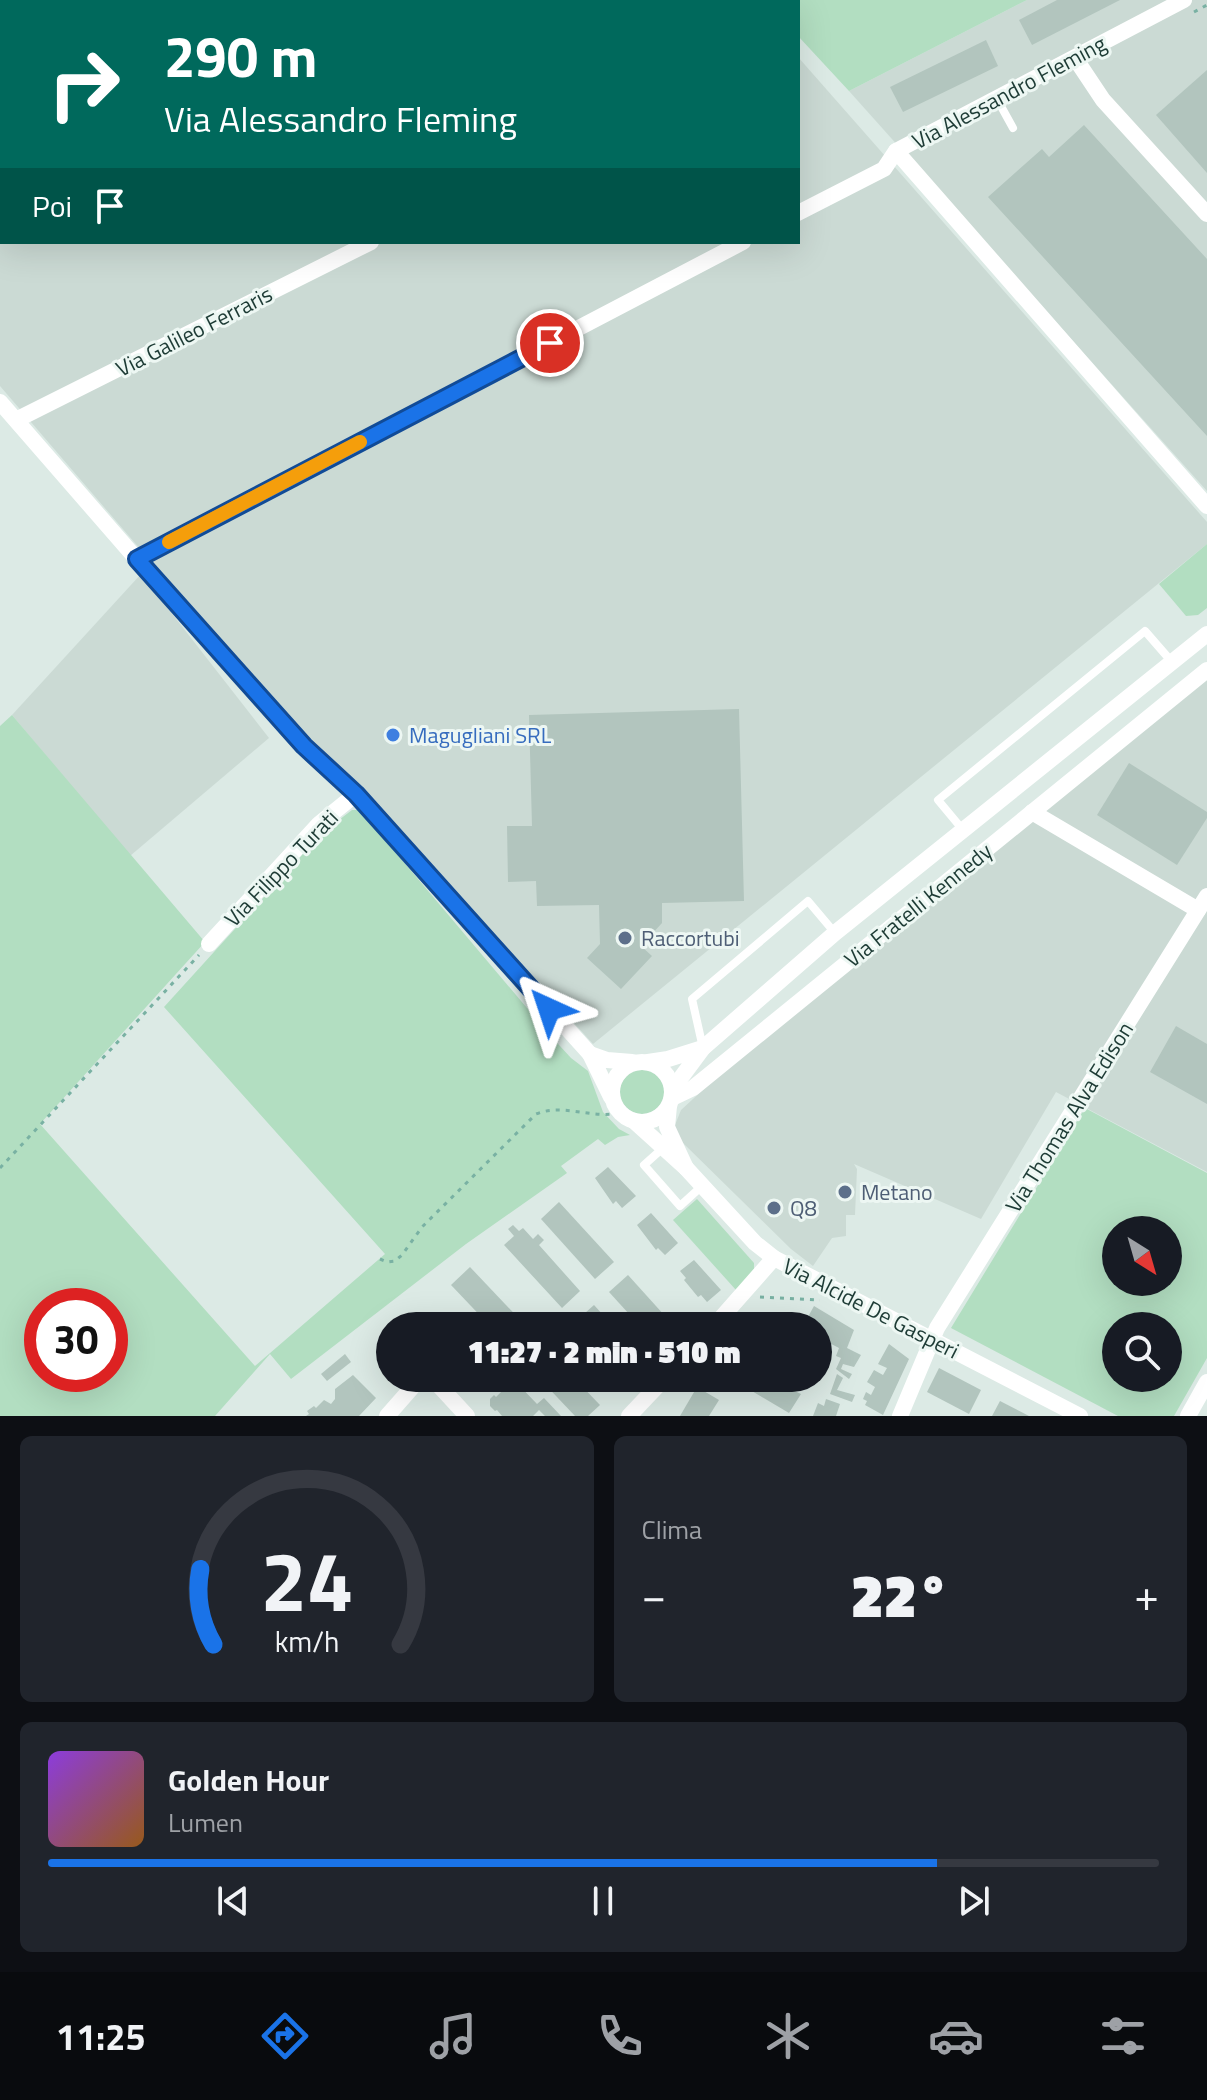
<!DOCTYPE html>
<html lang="it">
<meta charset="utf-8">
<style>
:root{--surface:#171b24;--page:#20242c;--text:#f1f3f6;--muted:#9ea1a6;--line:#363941;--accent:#1a73e8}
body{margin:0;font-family:"Titillium Web",sans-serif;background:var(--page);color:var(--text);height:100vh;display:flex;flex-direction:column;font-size:30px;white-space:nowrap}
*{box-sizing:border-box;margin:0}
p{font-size:26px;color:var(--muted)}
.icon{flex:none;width:44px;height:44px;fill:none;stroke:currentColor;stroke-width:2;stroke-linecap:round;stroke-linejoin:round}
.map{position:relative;height:1416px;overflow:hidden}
.details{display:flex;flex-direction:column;gap:20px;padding:20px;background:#0d0f14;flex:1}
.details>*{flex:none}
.hud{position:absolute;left:0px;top:0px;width:800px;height:244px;box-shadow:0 8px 32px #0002;background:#00695c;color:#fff;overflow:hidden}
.needle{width:52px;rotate:143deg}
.buttons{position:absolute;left:1102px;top:1216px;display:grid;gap:16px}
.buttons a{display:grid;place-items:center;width:80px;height:80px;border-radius:50%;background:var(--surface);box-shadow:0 8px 32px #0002;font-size:40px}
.speed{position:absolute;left:24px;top:1288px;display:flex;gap:16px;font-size:40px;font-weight:700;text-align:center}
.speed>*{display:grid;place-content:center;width:104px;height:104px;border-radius:50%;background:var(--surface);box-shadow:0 8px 32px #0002;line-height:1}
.speed .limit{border:12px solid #d22;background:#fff;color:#111}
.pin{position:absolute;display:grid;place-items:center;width:68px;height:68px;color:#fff;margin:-34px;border:4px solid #fff;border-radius:50%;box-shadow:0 2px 8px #0007}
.me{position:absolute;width:88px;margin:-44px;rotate:318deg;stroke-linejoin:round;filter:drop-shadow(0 0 6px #0008)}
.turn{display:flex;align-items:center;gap:28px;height:168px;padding:0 32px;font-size:36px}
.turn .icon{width:104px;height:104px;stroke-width:2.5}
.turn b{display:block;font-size:56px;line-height:68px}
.then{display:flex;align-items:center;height:76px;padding:0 32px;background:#0003;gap:16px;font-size:30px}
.big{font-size:60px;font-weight:800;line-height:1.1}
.details .card{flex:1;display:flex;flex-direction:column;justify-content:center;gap:12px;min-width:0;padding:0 28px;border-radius:12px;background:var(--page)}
.details .dial{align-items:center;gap:0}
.dial svg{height:208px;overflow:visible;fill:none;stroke:var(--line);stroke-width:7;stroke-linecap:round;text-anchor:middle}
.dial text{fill:var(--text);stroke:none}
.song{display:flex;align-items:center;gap:24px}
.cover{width:96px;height:96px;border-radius:12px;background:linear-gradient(135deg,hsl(270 70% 55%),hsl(30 70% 35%))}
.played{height:8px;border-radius:4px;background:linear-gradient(90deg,var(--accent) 80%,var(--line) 80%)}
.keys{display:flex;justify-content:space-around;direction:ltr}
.heat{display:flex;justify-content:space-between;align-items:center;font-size:44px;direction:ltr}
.details .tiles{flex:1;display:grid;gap:20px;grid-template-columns:1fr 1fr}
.card:last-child{grid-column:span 2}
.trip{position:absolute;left:376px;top:1312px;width:456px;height:80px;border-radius:40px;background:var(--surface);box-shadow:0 8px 32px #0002;font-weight:800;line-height:80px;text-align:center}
.menu{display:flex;height:128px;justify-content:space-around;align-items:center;background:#090b0e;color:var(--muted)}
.menu .icon{width:56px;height:56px}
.menu .on{color:var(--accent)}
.menu b{font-size:36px;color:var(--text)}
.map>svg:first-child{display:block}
.built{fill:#cbdad4}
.green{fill:#b2dec1;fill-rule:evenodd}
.building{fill:#b2c5be}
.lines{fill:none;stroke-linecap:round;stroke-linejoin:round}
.path{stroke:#79b1a3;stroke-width:3;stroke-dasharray:4 6;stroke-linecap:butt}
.service{stroke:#fff;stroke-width:8}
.minor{stroke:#fff;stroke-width:16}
.route-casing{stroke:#114b97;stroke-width:20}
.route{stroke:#1a73e8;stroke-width:14}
.slow{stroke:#f59e0b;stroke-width:14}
.shop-dot{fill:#3f7fe0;stroke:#edf7f3;stroke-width:3}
.service-dot{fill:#5c6f8a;stroke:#edf7f3;stroke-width:3}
.labels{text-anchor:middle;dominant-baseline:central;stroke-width:6;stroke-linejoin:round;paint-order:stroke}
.street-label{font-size:22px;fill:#1d3b35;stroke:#edf7f3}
.shop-label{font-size:22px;fill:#366cbe;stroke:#edf7f3;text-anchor:start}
.service-label{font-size:22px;fill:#4e5e75;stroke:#edf7f3;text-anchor:start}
</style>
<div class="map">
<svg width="1207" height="1416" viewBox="0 0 1207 1416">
<rect width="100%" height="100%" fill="#dceae5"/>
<!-- built -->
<g class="built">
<path d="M150 0H748L750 2H148Z"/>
<path d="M1027 0H1207V491L849 91Z"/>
<path d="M798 57 1207 522V544L593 1044 362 789 299 731 257 685 0 386V118L2 116V242H798Z"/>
<path d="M141 574 269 738 130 856 12 715Z"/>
<path d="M1207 675V1172L1056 1092 981 1219 854 1164 857 1169 855 1215H846V1236L832 1238 813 1266 791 1249 684 1144 676 1134 675 1125 681 1110 743 1053Z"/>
</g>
<!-- green -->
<g class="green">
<path d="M764 0H1027L849 91 798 36V2Z"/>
<path d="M1207 544V608L1198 615 1186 616 1159 584Z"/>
<path d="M12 715 205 942 40 1124 255 1366 385 1254 164 1007 322 833 352 810H358L364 815 548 1033 571 1058 588 1071 603 1112 619 1129 630 1135 618 1137 605 1145 598 1139 561 1166 567 1173 466 1244 291 1379 270 1354 215 1416H0V726ZM42 1306H110V1374H42Z"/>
<circle cx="642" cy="1092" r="22"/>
<path d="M1085 1108 1207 1173V1358L1174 1416H1118L951 1328ZM1116 1230H1168V1282H1116ZM1116 1326H1168V1378H1116Z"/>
<path d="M697 1199 754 1263V1271L736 1290 673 1220Z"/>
</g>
<!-- building -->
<g class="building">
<path d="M1057 0H1120L1032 45 1019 20Z"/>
<path d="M986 40 998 66 903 112 890 87Z"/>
<path d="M1207 70V173L1156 115Z"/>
<path d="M1084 125 1207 259V436L988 197 1042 149 1049 157Z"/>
<path d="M739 709 744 901 662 903V923L641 946 652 956 621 989 587 958 600 944 599 905 537 906 536 881 508 882 507 826H532L529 715Z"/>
<path d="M1129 763 1207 812V818L1177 865 1097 815Z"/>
<path d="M1176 1026 1207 1044V1104L1150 1072Z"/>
<path d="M608 1167 636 1196 622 1208 616 1201 613 1204 595 1178Z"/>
<path d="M559 1202 614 1262 595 1279 541 1219Z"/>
<path d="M651 1213 678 1243 665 1255 658 1248 656 1250 637 1225Z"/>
<path d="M513 1225 519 1231 523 1228 533 1239 538 1234 544 1240 539 1245 580 1291 562 1308 504 1245 514 1236 508 1229Z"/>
<path d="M694 1260 721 1290 707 1302 701 1295 698 1297 684 1280 686 1278 680 1271Z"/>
<path d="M470 1267 526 1326H490L451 1285Z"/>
<path d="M628 1275 674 1326H640L609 1292Z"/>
<path d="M594 1305 613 1326H578L575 1322Z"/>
<path d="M814 1306 854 1330 847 1348 861 1355 854 1367 843 1364 841 1369 852 1374 849 1379 836 1369 841 1358 836 1356 839 1348 818 1337V1326H803Z"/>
<path d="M889 1344 909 1359 883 1415 865 1405 867 1401 863 1399 866 1392 871 1395 875 1387 867 1382 874 1370 883 1375 887 1368 878 1364Z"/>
<path d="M345 1354 351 1362 327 1381 321 1374Z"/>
<path d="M939 1368 981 1390 969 1414 927 1392Z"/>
<path d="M837 1374 843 1378 837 1390 855 1395 852 1402 830 1394Z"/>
<path d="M353 1375 376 1398 359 1416H306L309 1414 307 1411 314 1406 316 1408 324 1400 331 1404 335 1399V1389Z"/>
<path d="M508 1378H519L515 1381 537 1404 544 1398 561 1416H545L539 1410 533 1416H502L497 1410 495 1411 490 1406V1399L494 1395 496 1397 511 1382Z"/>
<path d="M539 1378H574L600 1405 588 1416H575Z"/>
<path d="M730 1378H775L779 1381 778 1383 801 1394 789 1413Z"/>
<path d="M697 1387 719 1400 709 1416H680Z"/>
<path d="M826 1399 840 1404 836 1416H813L818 1403 824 1406Z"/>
<path d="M1000 1401 1029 1416H992Z"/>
</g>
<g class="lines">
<!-- path -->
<g class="path">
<path d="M1194 12 1207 5"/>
<path d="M0 1168 199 955"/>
<path d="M380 1259 387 1262 395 1261 402 1255 422 1227 536 1114C563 1103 591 1119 620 1113"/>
<path d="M760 1297 820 1300"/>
</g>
<!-- service -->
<g class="service">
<path d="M997 99 1013 128"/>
<path d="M963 830 938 800 1145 631 1172 662"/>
<path d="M703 1048 692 999 808 901 835 933"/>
<path d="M663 1148 644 1165 680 1206 702 1186"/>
</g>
<!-- minor -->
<g class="minor">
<path d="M122 2 124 0"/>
<path d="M1075 58 1103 100 1207 214"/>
<path d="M0 102 2 100"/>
<path d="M896 151 1207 506"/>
<path d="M798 213 884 169 896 151 1184 0"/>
<path d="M0 402 187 617 304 746 356 794 590 1054"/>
<path d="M16 420 371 242"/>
<path d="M137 559 743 242"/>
<path d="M1032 812 1198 910"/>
<path d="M209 944 319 824 356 794"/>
<path d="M703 1048 835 933 1207 634"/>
<circle cx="642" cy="1092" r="30"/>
<path d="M648 1062 668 1059 703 1048 680 1079 672 1096"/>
<path d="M611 1097 590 1054 607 1060 632 1062"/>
<path d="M672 1098 693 1088 1207 670"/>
<path d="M634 1121 686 1168 667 1127 669 1106"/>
<path d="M686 1168 755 1243 774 1258 1080 1416"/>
<path d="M714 1326 774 1258"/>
<path d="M432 1378 467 1416"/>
<path d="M387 1416 416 1383 425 1378"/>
<path d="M629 1416 665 1378"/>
<path d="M900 1416 937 1328 1207 896"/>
<path d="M1188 1416 1207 1382"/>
</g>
</g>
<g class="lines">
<defs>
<path id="route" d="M549 1009 356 794 304 746 137 559 550 343"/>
</defs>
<!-- route casing -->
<use href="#route" class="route-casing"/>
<!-- route -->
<use href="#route" class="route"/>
<!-- slow -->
<path class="slow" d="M169 542 360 442"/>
</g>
<!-- markers -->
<circle class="shop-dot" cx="393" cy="735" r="8"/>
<g class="service-dot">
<circle cx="625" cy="938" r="8"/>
<circle cx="845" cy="1192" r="8"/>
<circle cx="774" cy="1208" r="8"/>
</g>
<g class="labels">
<!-- street labels -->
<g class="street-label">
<text transform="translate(1009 92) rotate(-28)">Via Alessandro Fleming</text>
<text transform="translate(194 331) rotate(-27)">Via Galileo Ferraris</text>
<text transform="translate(281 868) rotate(-46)">Via Filippo Turati</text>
<text transform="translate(918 905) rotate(-39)">Via Fratelli Kennedy</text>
<text transform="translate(1069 1117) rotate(-58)">Via Thomas Alva Edison</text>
<text transform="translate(871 1308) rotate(27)">Via Alcide De Gasperi</text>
</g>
<!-- shop labels -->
<g class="shop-label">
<text x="409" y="735">Magugliani SRL</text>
</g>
<!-- service labels -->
<g class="service-label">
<text x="641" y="938">Raccortubi</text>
<text x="861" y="1192">Metano</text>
<text x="790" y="1208">Q8</text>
</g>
</g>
</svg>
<div class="buttons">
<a><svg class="needle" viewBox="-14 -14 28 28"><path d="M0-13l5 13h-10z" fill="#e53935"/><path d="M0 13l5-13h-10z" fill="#9ea1a6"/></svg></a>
<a><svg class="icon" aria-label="search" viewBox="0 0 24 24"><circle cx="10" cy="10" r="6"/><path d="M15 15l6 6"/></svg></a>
</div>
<div class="speed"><div class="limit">30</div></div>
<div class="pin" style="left:550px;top:343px;background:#d93025"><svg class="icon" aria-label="arrive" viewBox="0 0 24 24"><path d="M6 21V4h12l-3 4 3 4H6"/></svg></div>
<svg class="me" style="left:549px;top:1009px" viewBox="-20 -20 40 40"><path d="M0-17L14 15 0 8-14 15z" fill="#1a73e8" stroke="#fff" stroke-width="4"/></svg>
<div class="trip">11:27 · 2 min · 510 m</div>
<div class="hud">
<div class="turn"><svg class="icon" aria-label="right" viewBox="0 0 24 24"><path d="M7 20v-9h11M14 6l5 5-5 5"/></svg><div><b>290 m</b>Via Alessandro Fleming</div></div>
<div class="then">Poi<svg class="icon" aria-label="arrive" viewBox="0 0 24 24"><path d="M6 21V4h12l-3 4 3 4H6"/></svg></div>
</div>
</div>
<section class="details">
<div class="tiles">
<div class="card dial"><svg viewBox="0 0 100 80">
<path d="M14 69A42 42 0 1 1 86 69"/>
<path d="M14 69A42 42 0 0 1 9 40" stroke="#1a73e8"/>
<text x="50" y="56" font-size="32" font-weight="700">24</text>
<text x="50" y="72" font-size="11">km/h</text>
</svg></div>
<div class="card"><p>Clima</p>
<div class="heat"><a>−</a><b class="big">22°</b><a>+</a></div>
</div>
<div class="card">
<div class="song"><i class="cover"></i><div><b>Golden Hour</b><p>Lumen</p></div></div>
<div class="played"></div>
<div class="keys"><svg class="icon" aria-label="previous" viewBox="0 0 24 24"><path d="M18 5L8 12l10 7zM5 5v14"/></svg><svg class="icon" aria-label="pause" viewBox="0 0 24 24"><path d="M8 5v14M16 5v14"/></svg><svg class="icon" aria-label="next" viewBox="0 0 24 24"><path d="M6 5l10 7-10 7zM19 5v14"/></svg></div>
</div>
</div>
</section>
<nav class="menu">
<b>11:25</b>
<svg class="icon on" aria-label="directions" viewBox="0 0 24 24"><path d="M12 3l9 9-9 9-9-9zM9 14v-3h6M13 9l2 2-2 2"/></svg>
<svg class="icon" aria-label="music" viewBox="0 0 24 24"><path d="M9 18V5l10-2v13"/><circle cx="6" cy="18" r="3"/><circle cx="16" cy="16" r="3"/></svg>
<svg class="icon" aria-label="phone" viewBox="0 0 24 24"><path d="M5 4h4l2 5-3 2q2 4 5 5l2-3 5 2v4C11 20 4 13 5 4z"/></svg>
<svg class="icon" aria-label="climate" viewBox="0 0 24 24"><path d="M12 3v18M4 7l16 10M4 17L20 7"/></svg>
<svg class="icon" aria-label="car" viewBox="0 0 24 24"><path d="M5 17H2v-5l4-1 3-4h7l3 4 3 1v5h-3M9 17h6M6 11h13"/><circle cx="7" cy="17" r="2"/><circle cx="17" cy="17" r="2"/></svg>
<svg class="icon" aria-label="filters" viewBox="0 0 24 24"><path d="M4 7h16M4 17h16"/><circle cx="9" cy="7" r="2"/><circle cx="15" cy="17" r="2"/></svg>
</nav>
